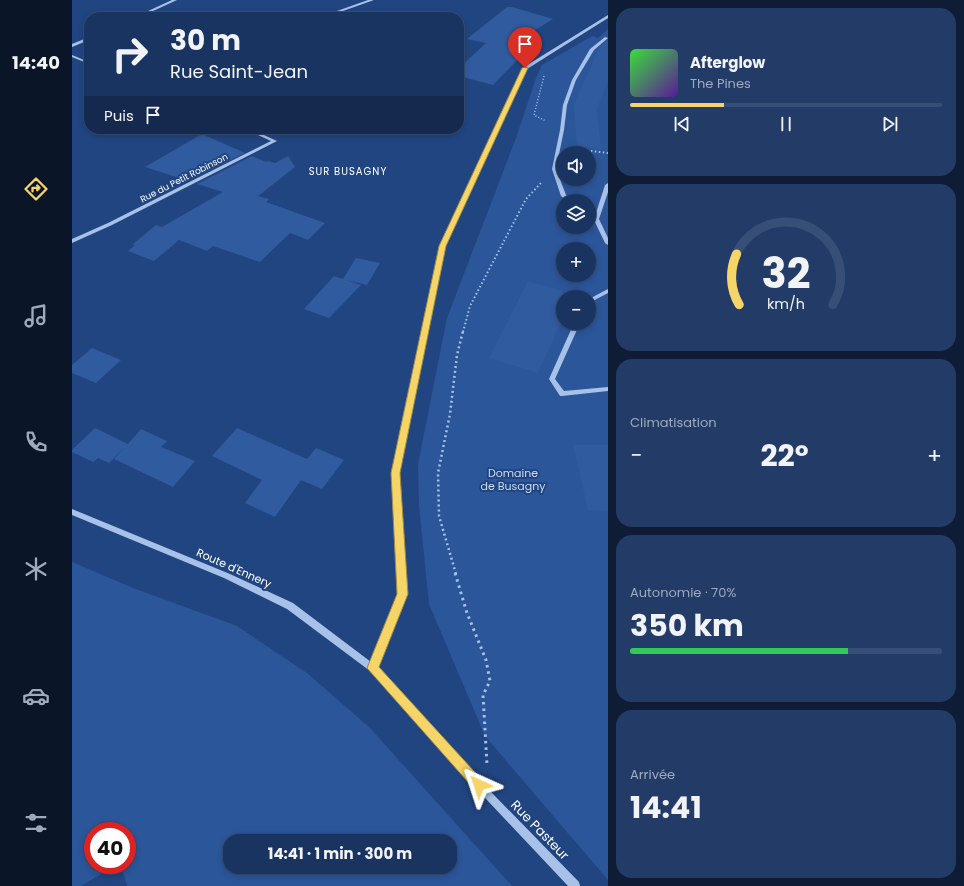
<!DOCTYPE html>
<html lang="fr">
<meta charset="utf-8">
<style>
:root{--surface:#193461;--page:#223c67;--text:#f1f3f6;--muted:#9faabd;--line:#374f76;--accent:#f5d468}
body{margin:0;font-family:Poppins,sans-serif;background:var(--page);color:var(--text);height:100vh;display:flex;flex-direction:column;font-size:15px;white-space:nowrap}
*{box-sizing:border-box;margin:0}
p{font-size:13px;color:var(--muted)}
.icon{flex:none;width:22px;height:22px;fill:none;stroke:currentColor;stroke-width:2;stroke-linecap:round;stroke-linejoin:round}
.map{position:relative;flex:1;overflow:hidden}
.details{display:flex;flex-direction:column;gap:8px;padding:8px;background:#0e1d35;width:356px}
.details>*{flex:none}
.guide{position:absolute;left:12px;top:12px;width:380px;height:122px;border-radius:16px;box-shadow:0 2px 6px #0003,0 0 0 1px var(--line);background:#193461;color:var(--text);overflow:hidden}
.buttons{position:absolute;left:484px;top:146px;display:grid;gap:8px}
.buttons a{display:grid;place-items:center;width:40px;height:40px;border-radius:50%;background:var(--surface);box-shadow:0 2px 6px #0003,0 0 0 1px var(--line);font-size:20px}
.speed{position:absolute;left:12px;top:822px;display:flex;gap:8px;font-size:20px;font-weight:700;text-align:center}
.speed>*{display:grid;place-content:center;width:52px;height:52px;border-radius:50%;background:var(--surface);box-shadow:0 2px 6px #0003,0 0 0 1px var(--line);line-height:1}
.speed .limit{border:6px solid #d22;background:#fff;color:#111}
.pin{position:absolute;display:grid;place-items:center;width:34px;height:34px;color:#fff;margin:-41px -17px;border-radius:50% 50% 50% 0;rotate:-45deg;box-shadow:0 0 4px #0007}
.pin .icon{rotate:45deg}
.me{position:absolute;width:44px;margin:-22px;rotate:318deg;stroke-linejoin:round;filter:drop-shadow(0 0 3px #0008)}
.turn{display:flex;align-items:center;gap:14px;height:84px;padding:0 20px;font-size:18px}
.turn .icon{width:52px;height:52px;stroke-width:2.5}
.turn b{display:block;font-size:28px;line-height:34px}
.then{display:flex;align-items:center;height:38px;padding:0 20px;background:#0003;gap:8px;font-size:15px}
.big{font-size:30px;font-weight:700;line-height:1.1}
.details .tile{flex:1;display:flex;flex-direction:column;justify-content:center;gap:6px;min-width:0;padding:0 14px;border-radius:16px;background:var(--page)}
.details .dial{align-items:center;gap:0}
.dial svg{height:104px;overflow:visible;fill:none;stroke:var(--line);stroke-width:7;stroke-linecap:round;text-anchor:middle}
.dial text{fill:var(--text);stroke:none}
.song{display:flex;align-items:center;gap:12px}
.cover{width:48px;height:48px;border-radius:6px;background:linear-gradient(135deg,hsl(120 70% 55%),hsl(270 70% 35%))}
.played{height:4px;border-radius:2px;background:linear-gradient(90deg,var(--accent) 30%,var(--line) 30%)}
.keys{display:flex;justify-content:space-around;direction:ltr}
.heat{display:flex;justify-content:space-between;align-items:center;font-size:22px;direction:ltr}
.charge{height:6px;border-radius:3px;background:linear-gradient(90deg,#34c759 70%,var(--line) 0)}
.trip{position:absolute;left:151px;top:834px;width:234px;height:40px;border-radius:16px;background:var(--surface);box-shadow:0 2px 6px #0003,0 0 0 1px var(--line);font-weight:700;line-height:40px;text-align:center}
main{display:flex;flex:1;min-height:0}
.menu{display:flex;flex-direction:column;width:72px;justify-content:space-around;align-items:center;background:#0a1527;color:var(--muted)}
.menu .icon{width:28px;height:28px}
.menu .selected{color:var(--accent)}
.menu b{font-size:18px;color:var(--text)}
.map>svg:first-child{display:block}
.green{fill:#2b569a;fill-rule:evenodd}
.building{fill:#305b9f}
.lines{fill:none;stroke-linecap:round;stroke-linejoin:round}
.path-far3{stroke:#a7c1e8;stroke-width:1.5;stroke-dasharray:1 2;stroke-linecap:butt}
.path-far2{stroke:#a7c1e8;stroke-width:2;stroke-dasharray:1.5 2.5;stroke-linecap:butt}
.path-far1{stroke:#a7c1e8;stroke-width:2.5;stroke-dasharray:2 3;stroke-linecap:butt}
.path{stroke:#a7c1e8;stroke-width:3;stroke-dasharray:2.5 4;stroke-linecap:butt}
.minor{fill:#a7c1e8;fill-rule:evenodd}
.route{fill:#f5d468;stroke:#9f8a44}
.labels{text-anchor:middle;dominant-baseline:central;stroke-width:4;stroke-linejoin:round;paint-order:stroke}
.far-street-label{font-size:9px;fill:#fff;stroke:#214581}
.far-neighbourhood-label{font-size:10px;letter-spacing:1px;fill:#fff;stroke:#214581}
.park-label{font-size:11px;fill:#cbdcf6;stroke:#214581}
.street-label{font-size:11px;fill:#fff;stroke:#214581}
.near-street-label{font-size:13px;fill:#fff;stroke:#214581}
</style>
<main>
<nav class="menu">
<b>14:40</b>
<svg class="icon selected" aria-label="directions" viewBox="0 0 24 24"><path d="M12 3l9 9-9 9-9-9zM9 14v-3h6M13 9l2 2-2 2"/></svg>
<svg class="icon" aria-label="music" viewBox="0 0 24 24"><path d="M9 18V5l10-2v13"/><circle cx="6" cy="18" r="3"/><circle cx="16" cy="16" r="3"/></svg>
<svg class="icon" aria-label="phone" viewBox="0 0 24 24"><path d="M5 4h4l2 5-3 2q2 4 5 5l2-3 5 2v4C11 20 4 13 5 4z"/></svg>
<svg class="icon" aria-label="climate" viewBox="0 0 24 24"><path d="M12 3v18M4 7l16 10M4 17L20 7"/></svg>
<svg class="icon" aria-label="car" viewBox="0 0 24 24"><path d="M5 17H2v-5l4-1 3-4h7l3 4 3 1v5h-3M9 17h6M6 11h13"/><circle cx="7" cy="17" r="2"/><circle cx="17" cy="17" r="2"/></svg>
<svg class="icon" aria-label="filters" viewBox="0 0 24 24"><path d="M4 7h16M4 17h16"/><circle cx="9" cy="7" r="2"/><circle cx="15" cy="17" r="2"/></svg>
</nav>
<div class="map">
<svg width="536" height="886" viewBox="0 0 536 886">
<rect width="100%" height="100%" fill="#214581"/>
<!-- green -->
<g class="green">
<path d="M536 29V880L413 736 357 604 347 506 346 464 375 318 444 138 464 78 470 65 520 36 526 38ZM491 153H517V179H491ZM491 201H517V227H491ZM491 249H517V275H491ZM491 297H517V323H491Z"/>
<path d="M0 562 61 588 165 626 235 673 298 728 440 886H55L49 865H55V831H21V865H44L9 886H0ZM158 841H378V867H158Z"/>
</g>
<!-- building -->
<g class="building">
<path d="M435 7H440L481 19 439 45 456 49 421 85 387 76V68L414 43 395 39Z"/>
<path d="M536 40V81L525 109 529 149 505 147 502 104 527 48Z"/>
<path d="M130 134 173 153 116 181 73 167Z"/>
<path d="M180 156 194 162 196 161 203 163 216 156 223 167 186 196 197 199 194 202 253 223 236 240 218 233 188 262 141 246 135 251 107 240 82 261 56 251 63 245H60L84 225 90 227 151 192 125 184Z"/>
<path d="M284 258 308 263 295 285 274 280 289 285 257 318 232 309 262 276 271 279Z"/>
<path d="M456 281 491 291V318L466 373 417 358Z"/>
<path d="M20 348 49 360 24 383 0 373V365Z"/>
<path d="M23 428 56 444 69 429 95 441 89 447 123 461 101 487 42 459 53 447 37 463 26 458 21 462 0 452V450Z"/>
<path d="M165 428 235 459 244 448 272 460 250 489 229 480 203 517 173 503 190 480 140 456Z"/>
<path d="M501 445H536V511L516 510Z"/>
</g>
<g class="lines">
<!-- path-far3 -->
<path class="path-far3" d="M472 76 462 115 474 121"/>
<!-- path-far2 -->
<g class="path-far2">
<path d="M503 149 536 153"/>
<path d="M391 332 398 306 454 199 469 183"/>
</g>
<!-- path-far1 -->
<path class="path-far1" d="M384 574 367 516 366 473 378 414 385 355 391 331"/>
<!-- path -->
<path class="path" d="M383 573 395 613 414 660 418 681 411 695 415 765"/>
<!-- minor -->
<g class="minor">
<path d="M100 0H105L68 17H63Z"/>
<path d="M296 0H302L254 17H248Z"/>
<path d="M536 15V18L455 69 374 246 327 473 335 594 306 667 421 794 507 882 508 886H496L415 800 298 671 215 609 152 578 0 515V509L158 574 221 603 299 662 327 594 319 473 368 246 452 67Z"/>
<path d="M17 37V40L0 47V44Z"/>
<path d="M533 37 536 38 522 50 504 80 495 105 492 130 484 169 494 195 502 201H496L489 196 480 169 488 130 491 105 500 80 518 49Z"/>
<path d="M0 55 17 62V64L0 57Z"/>
<path d="M173 129H179L205 141 40 225 0 243V239L36 223 199 141Z"/>
<path d="M536 183V192L527 219 536 238V245L533 243 522 220 517 216V212L523 216 533 185Z"/>
<path d="M536 289V293L517 303V299Z"/>
<path d="M502 323H508L483 379 492 391 536 387V391L490 396H488L477 379Z"/>
</g>
</g>
<!-- route -->
<path class="route" d="M453 67 456 68 374 246 328 473 336 594 307 667 411 781 413 785 411 790 407 792 403 790 295 668 325 594 319 473 367 246 450 68Z"/>
<g class="labels">
<!-- far-street labels -->
<g class="far-street-label">
<text transform="translate(112 178) rotate(-27)">Rue du Petit Robinson</text>
</g>
<!-- far-neighbourhood labels -->
<g class="far-neighbourhood-label">
<text x="276" y="171">SUR BUSAGNY</text>
</g>
<!-- park labels -->
<g class="park-label">
<text x="441" y="473">Domaine<tspan x="441" dy="13">de Busagny</tspan></text>
</g>
<!-- street labels -->
<g class="street-label">
<text transform="translate(162 568) rotate(24)">Route d'Ennery</text>
</g>
<!-- near-street labels -->
<g class="near-street-label">
<text transform="translate(468 830) rotate(46)">Rue Pasteur</text>
</g>
</g>
</svg>
<div class="buttons">
<a><svg class="icon" aria-label="sound" viewBox="0 0 24 24"><path d="M4 9h4l5-4v14l-5-4H4zM17 9q2 3 0 6"/></svg></a>
<a><svg class="icon" aria-label="layers" viewBox="0 0 24 24"><path d="M12 4l9 5-9 5-9-5zM3 14l9 5 9-5"/></svg></a>
<a>+</a>
<a>−</a>
</div>
<div class="speed"><div class="limit">40</div></div>
<div class="pin" style="left:453px;top:68px;background:#d93025"><svg class="icon" aria-label="arrive" viewBox="0 0 24 24"><path d="M6 21V4h12l-3 4 3 4H6"/></svg></div>
<svg class="me" style="left:407px;top:785px" viewBox="-20 -20 40 40"><path d="M0-17L14 15 0 8-14 15z" fill="#f5d468" stroke="#fff" stroke-width="4"/></svg>
<div class="trip">14:41 · 1 min · 300 m</div>
<div class="guide">
<div class="turn"><svg class="icon" aria-label="right" viewBox="0 0 24 24"><path d="M7 20v-9h11M14 6l5 5-5 5"/></svg><div><b>30 m</b>Rue Saint-Jean</div></div>
<div class="then">Puis<svg class="icon" aria-label="arrive" viewBox="0 0 24 24"><path d="M6 21V4h12l-3 4 3 4H6"/></svg></div>
</div>
</div>
<section class="details">
<div class="tile">
<div class="song"><i class="cover"></i><div><b>Afterglow</b><p>The Pines</p></div></div>
<div class="played"></div>
<div class="keys"><svg class="icon" aria-label="previous" viewBox="0 0 24 24"><path d="M18 5L8 12l10 7zM5 5v14"/></svg><svg class="icon" aria-label="pause" viewBox="0 0 24 24"><path d="M8 5v14M16 5v14"/></svg><svg class="icon" aria-label="next" viewBox="0 0 24 24"><path d="M6 5l10 7-10 7zM19 5v14"/></svg></div>
</div>
<div class="tile dial"><svg viewBox="0 0 100 80">
<path d="M14 69A42 42 0 1 1 86 69"/>
<path d="M14 69A42 42 0 0 1 12 30" stroke="#f5d468"/>
<text x="50" y="56" font-size="32" font-weight="700">32</text>
<text x="50" y="72" font-size="11">km/h</text>
</svg></div>
<div class="tile"><p>Climatisation</p>
<div class="heat"><a>−</a><b class="big">22°</b><a>+</a></div>
</div>
<div class="tile"><p>Autonomie · 70%</p><b class="big">350 km</b><div class="charge"></div></div>
<div class="tile"><p>Arrivée</p><b class="big">14:41</b></div>
</section>
</main>
